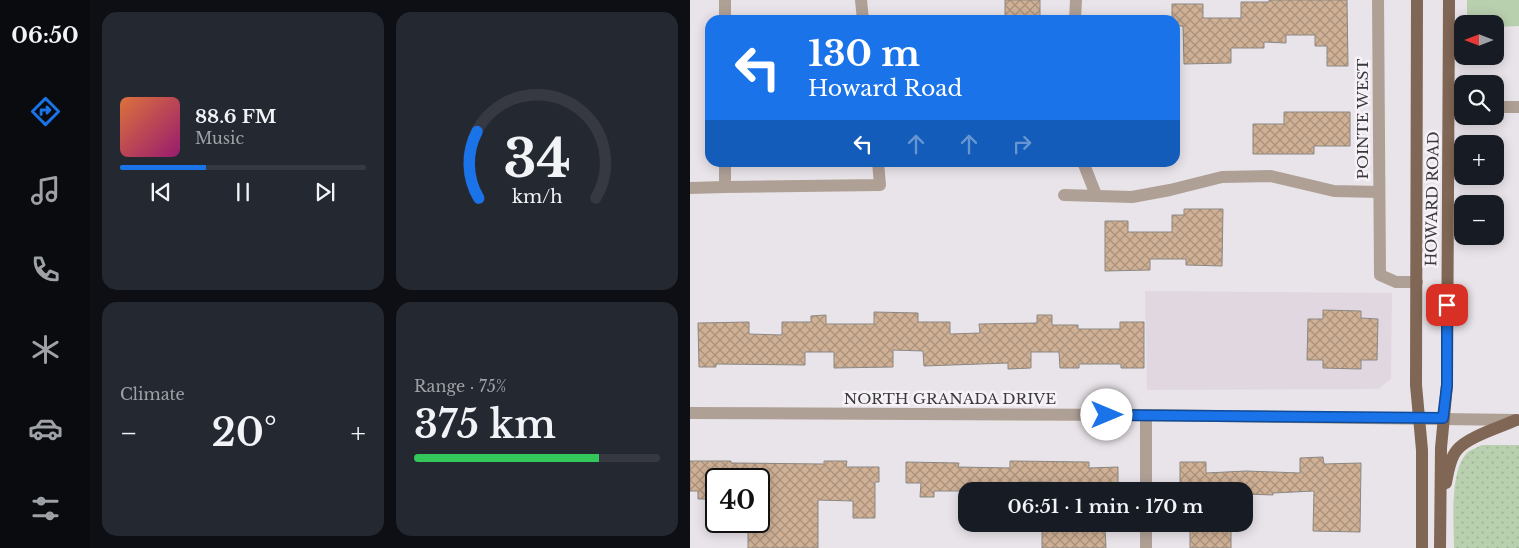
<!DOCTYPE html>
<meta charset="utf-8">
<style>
:root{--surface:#171b24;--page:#242831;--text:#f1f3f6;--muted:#9ea1a6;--line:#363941;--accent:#1a73e8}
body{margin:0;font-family:"Libre Baskerville",serif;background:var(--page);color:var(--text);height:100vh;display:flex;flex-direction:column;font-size:19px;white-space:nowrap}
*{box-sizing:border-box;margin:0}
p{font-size:16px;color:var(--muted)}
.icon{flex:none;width:28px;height:28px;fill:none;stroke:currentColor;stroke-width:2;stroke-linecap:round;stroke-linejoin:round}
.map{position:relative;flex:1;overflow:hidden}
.details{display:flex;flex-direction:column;gap:12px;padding:12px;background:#0d0f14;width:600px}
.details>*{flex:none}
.top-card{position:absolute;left:15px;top:15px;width:475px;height:152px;border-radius:15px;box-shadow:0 2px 12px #0003;background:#1a73e8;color:#fff;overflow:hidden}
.needle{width:32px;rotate:270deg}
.tools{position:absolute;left:764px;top:15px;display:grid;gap:10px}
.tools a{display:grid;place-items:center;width:50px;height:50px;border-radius:10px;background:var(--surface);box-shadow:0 2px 12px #0003;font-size:25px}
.speed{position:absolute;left:15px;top:468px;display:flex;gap:10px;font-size:25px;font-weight:700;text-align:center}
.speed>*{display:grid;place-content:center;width:65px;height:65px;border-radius:50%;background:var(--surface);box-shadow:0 2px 12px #0003;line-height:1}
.speed .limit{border:2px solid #111;border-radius:8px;background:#fff;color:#111}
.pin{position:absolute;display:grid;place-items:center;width:42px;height:42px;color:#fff;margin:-21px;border-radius:10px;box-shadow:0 2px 8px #0006}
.me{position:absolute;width:55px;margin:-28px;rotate:90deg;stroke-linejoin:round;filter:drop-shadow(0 0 4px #0008)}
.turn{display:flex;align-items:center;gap:18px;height:105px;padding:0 20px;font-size:22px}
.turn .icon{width:65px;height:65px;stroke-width:2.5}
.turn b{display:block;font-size:35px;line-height:42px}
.lanes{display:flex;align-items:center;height:48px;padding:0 20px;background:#0003;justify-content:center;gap:25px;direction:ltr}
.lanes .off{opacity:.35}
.big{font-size:38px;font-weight:600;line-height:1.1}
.details .widget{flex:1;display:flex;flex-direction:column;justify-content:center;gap:8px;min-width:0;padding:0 18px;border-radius:15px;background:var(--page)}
.details .dial{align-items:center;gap:0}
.dial svg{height:130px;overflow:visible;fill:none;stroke:var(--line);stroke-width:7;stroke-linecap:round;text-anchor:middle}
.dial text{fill:var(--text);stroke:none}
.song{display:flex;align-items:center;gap:15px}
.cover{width:60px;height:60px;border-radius:8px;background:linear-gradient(135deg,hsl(20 70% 55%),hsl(320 70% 35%))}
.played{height:5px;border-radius:2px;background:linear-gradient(90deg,var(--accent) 35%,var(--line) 35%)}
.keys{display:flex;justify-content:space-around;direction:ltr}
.heat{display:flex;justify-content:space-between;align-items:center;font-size:28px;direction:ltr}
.charge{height:8px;border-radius:4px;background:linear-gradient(90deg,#34c759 75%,var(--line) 0)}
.details .tiles{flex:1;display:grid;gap:12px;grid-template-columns:repeat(2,1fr)}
.trip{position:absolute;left:268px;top:482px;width:295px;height:50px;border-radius:15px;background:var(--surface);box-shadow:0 2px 12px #0003;font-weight:600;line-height:50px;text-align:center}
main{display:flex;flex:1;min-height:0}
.menu{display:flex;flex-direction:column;width:90px;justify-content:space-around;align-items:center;background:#090b0e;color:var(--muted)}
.menu .icon{width:35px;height:35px}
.menu .current{color:var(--accent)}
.menu b{font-size:22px;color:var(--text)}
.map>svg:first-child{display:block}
.built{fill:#e1d7e1}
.grass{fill:url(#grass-dots)}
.green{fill:#b9d0af}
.building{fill:url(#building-cross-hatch);stroke:#8b8783}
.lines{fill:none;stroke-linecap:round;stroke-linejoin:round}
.minor{stroke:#afa096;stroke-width:12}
.major{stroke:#806654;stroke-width:12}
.route-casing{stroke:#114b97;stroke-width:12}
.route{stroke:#1a73e8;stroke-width:9}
.labels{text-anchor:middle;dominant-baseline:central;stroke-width:5;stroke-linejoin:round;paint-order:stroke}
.street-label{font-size:15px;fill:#3a393b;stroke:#f6f1f6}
</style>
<main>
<nav class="menu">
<b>06:50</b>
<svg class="icon current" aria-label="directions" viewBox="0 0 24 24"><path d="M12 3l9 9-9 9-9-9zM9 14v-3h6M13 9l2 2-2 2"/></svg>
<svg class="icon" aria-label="music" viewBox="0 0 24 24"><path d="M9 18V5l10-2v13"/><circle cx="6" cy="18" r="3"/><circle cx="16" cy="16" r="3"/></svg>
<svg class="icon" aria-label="phone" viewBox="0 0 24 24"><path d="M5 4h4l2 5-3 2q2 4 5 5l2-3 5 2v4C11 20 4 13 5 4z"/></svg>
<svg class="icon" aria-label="climate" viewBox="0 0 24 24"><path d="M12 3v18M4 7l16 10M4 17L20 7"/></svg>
<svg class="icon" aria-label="car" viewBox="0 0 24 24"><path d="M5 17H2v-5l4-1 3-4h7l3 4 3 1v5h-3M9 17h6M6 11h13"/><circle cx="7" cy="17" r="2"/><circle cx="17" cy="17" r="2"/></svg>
<svg class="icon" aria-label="filters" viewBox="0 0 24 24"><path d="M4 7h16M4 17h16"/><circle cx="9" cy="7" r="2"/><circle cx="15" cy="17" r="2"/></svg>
</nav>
<section class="details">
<div class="tiles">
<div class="widget">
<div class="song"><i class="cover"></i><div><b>88.6 FM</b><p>Music</p></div></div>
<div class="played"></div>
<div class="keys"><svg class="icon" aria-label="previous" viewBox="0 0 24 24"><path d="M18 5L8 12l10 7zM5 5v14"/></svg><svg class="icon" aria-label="pause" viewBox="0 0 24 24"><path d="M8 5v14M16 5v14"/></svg><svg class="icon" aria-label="next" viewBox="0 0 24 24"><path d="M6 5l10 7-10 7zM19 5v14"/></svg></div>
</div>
<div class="widget dial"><svg viewBox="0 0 100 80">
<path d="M14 69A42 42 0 1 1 86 69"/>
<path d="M14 69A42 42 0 0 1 13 28" stroke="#1a73e8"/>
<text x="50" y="56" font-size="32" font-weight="700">34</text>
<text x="50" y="72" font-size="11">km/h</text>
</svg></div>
<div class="widget"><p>Climate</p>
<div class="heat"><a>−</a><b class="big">20°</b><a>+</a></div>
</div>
<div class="widget"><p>Range · 75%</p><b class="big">375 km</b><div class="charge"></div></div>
</div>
</section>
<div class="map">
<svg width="829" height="548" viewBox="0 0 829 548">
<defs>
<pattern id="grass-dots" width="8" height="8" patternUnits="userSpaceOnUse" patternTransform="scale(1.25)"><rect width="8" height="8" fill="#b9d0af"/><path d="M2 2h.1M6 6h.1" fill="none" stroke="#a0b397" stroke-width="1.8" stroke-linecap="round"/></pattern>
<pattern id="building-cross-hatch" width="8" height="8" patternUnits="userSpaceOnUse" patternTransform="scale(1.25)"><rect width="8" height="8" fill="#d0b196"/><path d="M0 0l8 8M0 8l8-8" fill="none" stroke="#aa917c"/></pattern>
</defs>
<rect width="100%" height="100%" fill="#e9e4e9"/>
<!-- built -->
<path class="built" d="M455 291 702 293 701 379 688 389 457 390Z"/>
<!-- grass -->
<path class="grass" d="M792 445H829V548H764C764 524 759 469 778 452 782 449 788 447 792 445Z"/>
<!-- green -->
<path class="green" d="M777 0H829V26L805 27V24H777Z"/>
<!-- building -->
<g class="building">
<rect x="315" y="0" width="35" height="20"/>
<path d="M579 0H657L658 66H637V46H625V35H596V43L574 42V48H541V63L494 64 493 26H485V20H482V4H513V18H551V2H579Z"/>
<path d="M594 112H660V146H624V154H563V124H594Z"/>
<path d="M494 209H533L532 266 496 265V259H460V270L415 271V221H438V232H482V215H494Z"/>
<path d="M633 310 671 311V318L688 319 687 360H671V369L633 368V360H617L618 319H633Z"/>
<path d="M184 312 228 313V322H260V334L290 333 289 324 347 323V315H362V325H388V329H430V322H454V368H431V364H389V368H370L369 352H341V368L318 369V363L234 366 233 351 203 350V367L144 368V352H115V365L26 364V367H9L8 323 59 322V334L92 335V322H121V316L136 315V324H184Z"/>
<path d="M633 457 634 464 671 463 670 532 623 531 624 491 583 493V495L555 494V491H490V462H516V473L556 471 610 473V458Z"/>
<path d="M0 461H41V463L134 464V461H157L156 467H189V482H185V518H163V501L128 500V548H58V521H69V479H26V499H8V491H0Z"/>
<path d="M320 461 399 462V468L428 467V487H407V491H358V482H330V491H244V497H230L231 483H216V462L269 463 268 467 320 468Z"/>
<path d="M500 524H527V530H541V548H500Z"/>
<path d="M415 528 416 548H352V529Z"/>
</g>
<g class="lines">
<!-- minor -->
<g class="minor">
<path d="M35 0V20"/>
<path d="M171 0 173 20"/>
<path d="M688 0 690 275 706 282H727"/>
<path d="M385 20 386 0"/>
<path d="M759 107H772"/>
<path d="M805 107H829"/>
<path d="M35 162V187L190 185 188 162"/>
<path d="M393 162 406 195"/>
<path d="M0 188 35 187"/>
<path d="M374 195 442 197 480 190 532 177 581 176 644 191 689 192"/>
<path d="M0 413 456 415 827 420"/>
<path d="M456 415V491"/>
<path d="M456 524V548"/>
</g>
<!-- major -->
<g class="major">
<path d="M727 0 726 385 732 450V548"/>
<path d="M756 483C758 472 760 458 767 450 777 437 811 427 826 420"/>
<path d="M750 548 751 448 757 385 759 0"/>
</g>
</g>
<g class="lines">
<defs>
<path id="route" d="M417 415 753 418 757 385V305"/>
</defs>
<!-- route casing -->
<use href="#route" class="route-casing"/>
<!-- route -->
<use href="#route" class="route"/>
</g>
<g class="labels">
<!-- street labels -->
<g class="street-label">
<text transform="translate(672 119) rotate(-90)">POINTE WEST</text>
<text transform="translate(742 199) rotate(-89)">HOWARD ROAD</text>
<text x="260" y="398">NORTH GRANADA DRIVE</text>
</g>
</g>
</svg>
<div class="tools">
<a><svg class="needle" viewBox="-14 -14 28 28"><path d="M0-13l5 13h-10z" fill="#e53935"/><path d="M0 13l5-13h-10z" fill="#9ea1a6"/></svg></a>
<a><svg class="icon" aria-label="search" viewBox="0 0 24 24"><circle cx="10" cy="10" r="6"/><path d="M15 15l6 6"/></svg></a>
<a>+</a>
<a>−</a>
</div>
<div class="speed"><div class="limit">40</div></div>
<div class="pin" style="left:757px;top:305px;background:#d93025"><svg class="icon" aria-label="arrive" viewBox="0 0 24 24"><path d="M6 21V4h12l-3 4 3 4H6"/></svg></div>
<svg class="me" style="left:417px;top:415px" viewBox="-20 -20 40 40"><circle r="19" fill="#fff"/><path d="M0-13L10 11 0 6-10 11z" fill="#1a73e8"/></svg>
<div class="trip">06:51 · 1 min · 170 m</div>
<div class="top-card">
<div class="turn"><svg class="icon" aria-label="left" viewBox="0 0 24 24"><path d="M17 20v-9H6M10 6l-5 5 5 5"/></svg><div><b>130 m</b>Howard Road</div></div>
<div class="lanes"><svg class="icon" aria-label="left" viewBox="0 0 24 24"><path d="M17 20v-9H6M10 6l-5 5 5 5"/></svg><svg class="icon off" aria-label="ahead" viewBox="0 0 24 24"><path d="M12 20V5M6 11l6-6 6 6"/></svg><svg class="icon off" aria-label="ahead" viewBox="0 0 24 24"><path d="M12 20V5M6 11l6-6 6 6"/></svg><svg class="icon off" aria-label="right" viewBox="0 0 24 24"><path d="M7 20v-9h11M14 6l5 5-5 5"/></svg></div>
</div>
</div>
</main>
